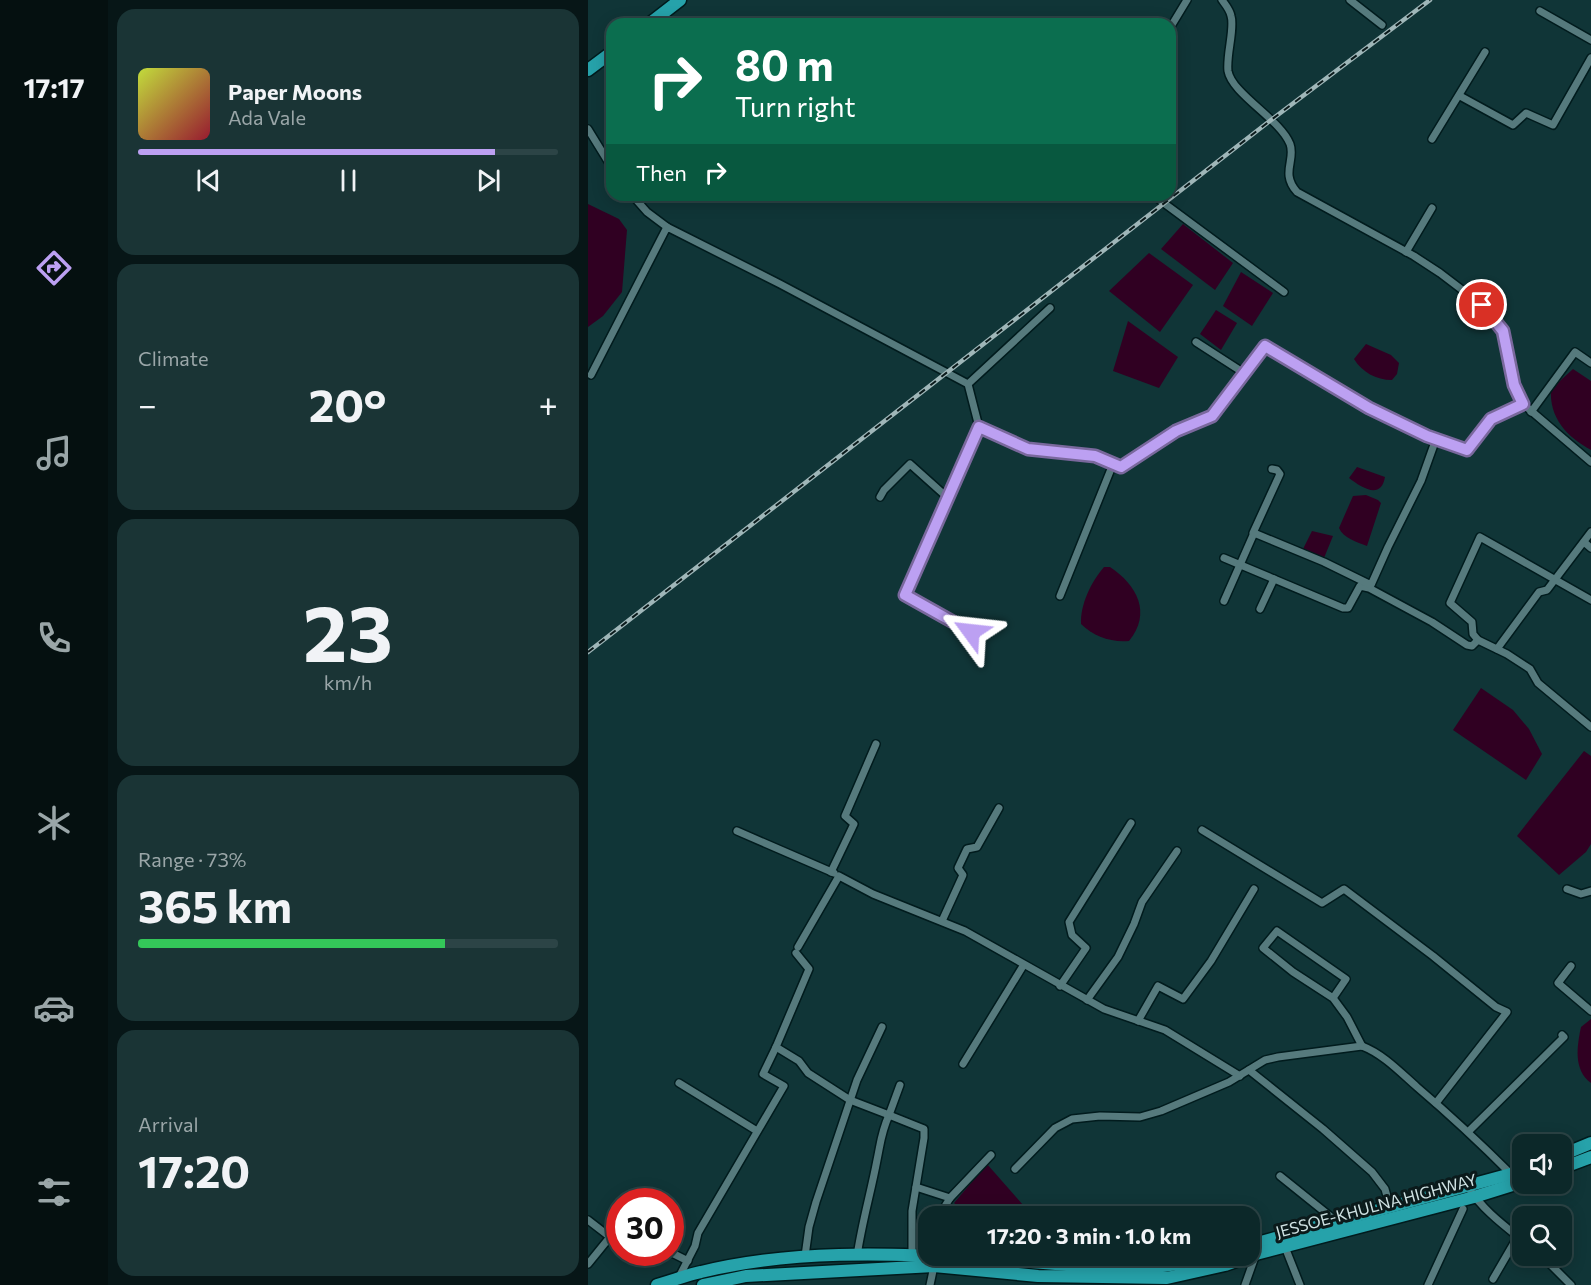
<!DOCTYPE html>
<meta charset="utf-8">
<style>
:root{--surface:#0c2829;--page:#1a3435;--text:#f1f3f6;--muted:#9aa6a8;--line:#2c4446;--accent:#bca0f2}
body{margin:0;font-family:Commissioner,sans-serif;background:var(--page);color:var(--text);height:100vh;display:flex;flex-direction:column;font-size:22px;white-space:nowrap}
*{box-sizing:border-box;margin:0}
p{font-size:20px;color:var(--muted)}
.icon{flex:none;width:33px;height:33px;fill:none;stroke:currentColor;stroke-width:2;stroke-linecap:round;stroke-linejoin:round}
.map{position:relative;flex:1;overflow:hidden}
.side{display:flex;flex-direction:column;gap:9px;padding:9px;background:#071617;width:480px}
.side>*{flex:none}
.hud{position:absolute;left:18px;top:18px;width:570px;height:183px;border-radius:18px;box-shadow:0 3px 15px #0003,0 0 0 2px var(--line);background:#0b6e4f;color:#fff;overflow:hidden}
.controls{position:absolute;left:924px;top:1134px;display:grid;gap:12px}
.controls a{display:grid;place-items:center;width:60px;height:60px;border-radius:12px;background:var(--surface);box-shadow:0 3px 15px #0003,0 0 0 2px var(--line);font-size:30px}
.speed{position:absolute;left:18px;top:1188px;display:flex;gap:12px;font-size:30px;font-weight:700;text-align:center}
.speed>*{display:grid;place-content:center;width:78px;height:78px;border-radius:50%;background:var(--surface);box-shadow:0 3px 15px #0003,0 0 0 2px var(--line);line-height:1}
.speed .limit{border:9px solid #d22;background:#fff;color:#111}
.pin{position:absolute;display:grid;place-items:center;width:51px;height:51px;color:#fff;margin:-26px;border:3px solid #fff;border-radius:50%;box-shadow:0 2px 6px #0007}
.me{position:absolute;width:66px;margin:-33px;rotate:300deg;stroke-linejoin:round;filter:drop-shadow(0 0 4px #0008)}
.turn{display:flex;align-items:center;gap:21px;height:126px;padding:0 30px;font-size:27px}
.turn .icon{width:78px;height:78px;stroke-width:2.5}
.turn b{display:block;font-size:42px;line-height:51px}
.then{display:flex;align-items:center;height:57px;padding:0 30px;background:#0003;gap:12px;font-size:22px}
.big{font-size:45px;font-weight:700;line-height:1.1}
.side .widget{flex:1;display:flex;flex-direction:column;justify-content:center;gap:9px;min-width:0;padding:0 21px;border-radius:18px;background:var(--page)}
.side .dial{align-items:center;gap:0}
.dial b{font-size:78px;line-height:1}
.song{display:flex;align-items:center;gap:18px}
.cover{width:72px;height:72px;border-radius:9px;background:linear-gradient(135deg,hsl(70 70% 55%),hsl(350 70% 35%))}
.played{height:6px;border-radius:3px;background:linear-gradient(90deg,var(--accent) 85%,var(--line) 85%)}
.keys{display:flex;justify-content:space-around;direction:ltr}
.heat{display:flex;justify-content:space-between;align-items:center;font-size:33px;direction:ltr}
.charge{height:9px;border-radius:4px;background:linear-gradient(90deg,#34c759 73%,var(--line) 0)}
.trip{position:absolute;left:330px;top:1206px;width:342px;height:60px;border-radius:18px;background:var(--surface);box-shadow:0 3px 15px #0003,0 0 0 2px var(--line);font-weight:700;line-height:60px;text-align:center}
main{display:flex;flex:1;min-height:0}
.tabs{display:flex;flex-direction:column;width:108px;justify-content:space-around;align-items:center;background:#051010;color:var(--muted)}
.tabs .icon{width:42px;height:42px}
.tabs .on{color:var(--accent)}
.tabs b{font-size:27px;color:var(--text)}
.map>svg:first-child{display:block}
.water{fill:#300022}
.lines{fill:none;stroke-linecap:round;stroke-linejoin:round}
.minor-casing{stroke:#011b1d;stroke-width:10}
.trunk-casing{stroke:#011b1d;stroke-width:15}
.minor{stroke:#567a7d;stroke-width:7}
.trunk{stroke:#26a2aa;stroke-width:12}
.rail-casing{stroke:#9fb6b8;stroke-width:4.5}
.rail{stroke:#0b1a1b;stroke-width:2;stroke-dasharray:7;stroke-linecap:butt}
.route-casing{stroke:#7a689d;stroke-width:15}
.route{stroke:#bca0f2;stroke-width:10}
.labels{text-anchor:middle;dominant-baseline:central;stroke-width:6;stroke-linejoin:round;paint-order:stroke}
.street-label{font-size:16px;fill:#cfe2e3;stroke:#0b1a1b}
</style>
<main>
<nav class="tabs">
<b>17:17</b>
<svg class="icon on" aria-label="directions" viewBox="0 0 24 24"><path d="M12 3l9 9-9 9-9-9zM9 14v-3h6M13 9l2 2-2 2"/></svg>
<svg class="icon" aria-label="music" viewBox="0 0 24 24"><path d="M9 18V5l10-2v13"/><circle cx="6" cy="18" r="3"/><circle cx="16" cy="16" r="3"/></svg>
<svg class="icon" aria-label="phone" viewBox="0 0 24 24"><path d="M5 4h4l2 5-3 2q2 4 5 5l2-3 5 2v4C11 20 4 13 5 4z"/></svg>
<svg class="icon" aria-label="climate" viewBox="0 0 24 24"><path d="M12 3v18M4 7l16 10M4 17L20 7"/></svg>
<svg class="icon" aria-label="car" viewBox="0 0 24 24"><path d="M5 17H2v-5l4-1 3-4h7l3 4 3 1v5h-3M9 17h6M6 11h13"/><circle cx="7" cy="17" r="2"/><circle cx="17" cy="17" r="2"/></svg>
<svg class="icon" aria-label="filters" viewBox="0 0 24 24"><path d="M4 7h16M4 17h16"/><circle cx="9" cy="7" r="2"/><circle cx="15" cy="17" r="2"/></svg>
</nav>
<section class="side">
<div class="widget">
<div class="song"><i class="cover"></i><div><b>Paper Moons</b><p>Ada Vale</p></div></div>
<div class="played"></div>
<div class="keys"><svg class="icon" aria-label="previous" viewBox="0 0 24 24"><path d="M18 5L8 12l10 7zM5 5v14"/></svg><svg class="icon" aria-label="pause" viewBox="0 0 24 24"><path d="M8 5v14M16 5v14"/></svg><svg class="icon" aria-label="next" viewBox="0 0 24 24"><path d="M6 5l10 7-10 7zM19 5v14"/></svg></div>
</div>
<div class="widget"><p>Climate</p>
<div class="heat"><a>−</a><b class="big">20°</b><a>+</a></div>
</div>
<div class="widget dial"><b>23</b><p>km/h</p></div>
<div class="widget"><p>Range · 73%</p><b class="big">365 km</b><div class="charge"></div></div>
<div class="widget"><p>Arrival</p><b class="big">17:20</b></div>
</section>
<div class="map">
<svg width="1003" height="1285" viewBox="0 0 1003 1285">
<rect width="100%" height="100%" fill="#103537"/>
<!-- water -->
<g class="water">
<path d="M0 204 31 219 39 230 34 292 15 316 0 327Z"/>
<path d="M595 224 645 263 627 290 573 249Z"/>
<path d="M561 253 605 285 572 332 521 291Z"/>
<path d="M653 272 685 293 664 326 635 306Z"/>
<path d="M628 310 649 323 633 350 612 334Z"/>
<path d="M540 321 590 357 571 388 525 371Z"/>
<path d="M778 344 803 355 811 363 809 374 804 380C788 380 774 372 766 359Z"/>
<path d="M985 369 1003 381V450C979 437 961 418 963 389Z"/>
<path d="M769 467 797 477C793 500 774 488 761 478Z"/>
<path d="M778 495 790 500 793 503 779 546C769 542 755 538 751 528L765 496Z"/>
<path d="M724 531 745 536 736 558 715 549Z"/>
<path d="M516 567H522C549 585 564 613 541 641 524 643 505 636 493 624 492 605 503 582 516 567Z"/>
<path d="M893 688 925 710 941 729 954 754 938 780 865 730Z"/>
<path d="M996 751 1003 756V844L998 852 971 875 929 836Z"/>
<path d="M1003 1019V1083C985 1070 989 1046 993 1027Z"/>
<path d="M399 1164 435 1205 430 1216H382L366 1203Z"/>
</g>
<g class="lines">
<defs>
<g id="minor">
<path d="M634 0C637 4 642 10 643 16 647 28 638 55 640 71 644 94 692 119 702 144 708 160 692 173 709 192L826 256 852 273 894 305 915 331 926 385 935 404 1003 462"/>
<path d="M762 0 794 25"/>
<path d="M952 11 1003 40"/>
<path d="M582 28 599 0"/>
<path d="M872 96 925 125 938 113 965 125 1003 58"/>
<path d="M0 129 24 168"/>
<path d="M844 139 897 52"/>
<path d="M44 195 59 212 79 227"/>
<path d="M565 195 696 292"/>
<path d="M818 252 844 208"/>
<path d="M608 342 656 373"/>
<path d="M3 375 79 227 192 284 380 384 391 427 440 449 507 456 533 467 588 431 624 415 677 346 781 408 839 436 879 450 903 419 935 404"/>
<path d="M380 384 462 308"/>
<path d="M943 412 987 352 1003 363"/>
<path d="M292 497 296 490 322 464 360 498"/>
<path d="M665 533 692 474 689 470 684 469"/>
<path d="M996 542 1003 548"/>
<path d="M636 558 755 608H760L772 586 781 588 844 622 879 645 884 646 890 640"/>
<path d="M472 596 525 464"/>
<path d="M1003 600 892 537 862 603 884 622 885 634 890 640 919 654 942 669 950 683 1003 727"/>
<path d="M636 601 666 533 736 562 783 585 800 547 833 481 848 439"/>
<path d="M672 609 686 579"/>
<path d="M383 632 317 595 391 427"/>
<path d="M909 649 951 592 959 590 1003 532"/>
<path d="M614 830 734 903 756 889 845 956 908 1007 919 1012 848 1103"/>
<path d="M149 831 246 873"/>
<path d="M243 872 266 824 257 816 288 744"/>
<path d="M979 889 993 894 1003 891"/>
<path d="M354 921 375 875 370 868 379 849 389 847 411 808"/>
<path d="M210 947 251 876 285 894 377 931 516 1009 577 1030 652 1076"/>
<path d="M208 953 221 969 188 1047 211 1061 220 1073 262 1100 301 1115 312 1085"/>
<path d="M983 966 970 983 1003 1011"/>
<path d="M472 986 498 948 484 935 481 922 543 823"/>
<path d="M745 998 758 979 689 931 675 948 705 972 745 998 759 1017 774 1046"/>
<path d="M499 1000 530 957 546 924 554 902 589 851"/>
<path d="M550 1021 570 986 595 999 623 961 666 889"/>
<path d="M375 1064 435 966"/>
<path d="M661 1070 735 1129 784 1172 797 1189 802 1207"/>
<path d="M91 1083 169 1131"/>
<path d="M881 1131 976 1037 974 1035"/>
<path d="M427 1169 467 1128 484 1119 512 1116 552 1117 573 1111 641 1082 677 1060 690 1057 774 1046C795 1054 812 1072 829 1087 862 1115 893 1144 924 1175"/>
<path d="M692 1176 748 1221"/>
<path d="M328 1187 362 1198"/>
<path d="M880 1187C894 1209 914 1224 934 1240"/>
<path d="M351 1216 362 1198 403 1155"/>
<path d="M0 1220 22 1237 32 1228"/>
<path d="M697 1247 712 1285"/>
<path d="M82 1252 100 1261"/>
<path d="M335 1252 340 1236"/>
<path d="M217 1256 221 1227 228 1202 269 1080 294 1027"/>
<path d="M269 1256C274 1222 283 1192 289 1160 293 1141 293 1133 301 1115L336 1129V1138L324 1211V1255"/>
<path d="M954 1256 983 1285"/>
<path d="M0 1264 22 1237"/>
<path d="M91 1277 107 1246 110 1233 196 1086 175 1074 188 1047"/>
<path d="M905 1279 930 1236"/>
<path d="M342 1285 346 1266"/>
<path d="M657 1285 668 1254"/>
<path d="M840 1285 875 1209"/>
</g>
<g id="trunk">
<path d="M61 24 92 0"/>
<path d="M0 70 24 52"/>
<path d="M974 1155 1003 1143"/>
<path d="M974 1168 1003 1157"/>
<path d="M662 1245 934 1171"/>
<path d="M69 1285C84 1281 98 1275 113 1272 203 1250 299 1253 390 1258 467 1262 551 1279 626 1256"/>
<path d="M115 1285 158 1276 346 1266 450 1276 579 1278 637 1265 668 1254 886 1197 934 1182"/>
</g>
</defs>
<!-- minor casing -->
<use href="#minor" class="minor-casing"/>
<!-- trunk casing -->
<use href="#trunk" class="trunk-casing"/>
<!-- minor -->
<use href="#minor" class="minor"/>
<!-- trunk -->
<use href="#trunk" class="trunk"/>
<defs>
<path id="rail" d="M0 652 683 120 842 0"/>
</defs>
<!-- rail casing -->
<use href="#rail" class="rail-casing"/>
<!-- rail -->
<use href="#rail" class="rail"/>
</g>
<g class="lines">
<defs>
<path id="route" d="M383 632 317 595 391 427 440 449 507 456 533 467 588 431 624 416 677 346 781 408 839 436 879 450 903 419 935 404 926 385 915 331 894 305"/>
</defs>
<!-- route casing -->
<use href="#route" class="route-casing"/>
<!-- route -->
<use href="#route" class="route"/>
</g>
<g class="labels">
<!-- street labels -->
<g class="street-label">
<text transform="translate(788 1205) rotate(-15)">JESSOE-KHULNA HIGHWAY</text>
</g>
</g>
</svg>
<div class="controls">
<a><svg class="icon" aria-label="sound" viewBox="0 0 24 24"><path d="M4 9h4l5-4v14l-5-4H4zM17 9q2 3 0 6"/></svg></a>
<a><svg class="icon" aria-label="search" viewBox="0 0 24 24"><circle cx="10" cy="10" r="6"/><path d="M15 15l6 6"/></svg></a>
</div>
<div class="speed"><div class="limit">30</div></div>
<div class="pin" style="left:894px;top:305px;background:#d93025"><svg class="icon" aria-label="arrive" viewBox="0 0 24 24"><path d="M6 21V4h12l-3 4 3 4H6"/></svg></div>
<svg class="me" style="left:383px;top:632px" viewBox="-20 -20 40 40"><path d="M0-17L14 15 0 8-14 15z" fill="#bca0f2" stroke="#fff" stroke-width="4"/></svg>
<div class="trip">17:20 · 3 min · 1.0 km</div>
<div class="hud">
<div class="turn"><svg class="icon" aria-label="right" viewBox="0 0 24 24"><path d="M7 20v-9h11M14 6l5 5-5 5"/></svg><div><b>80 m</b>Turn right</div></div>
<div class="then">Then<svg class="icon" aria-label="right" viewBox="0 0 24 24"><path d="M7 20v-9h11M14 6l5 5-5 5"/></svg></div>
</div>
</div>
</main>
